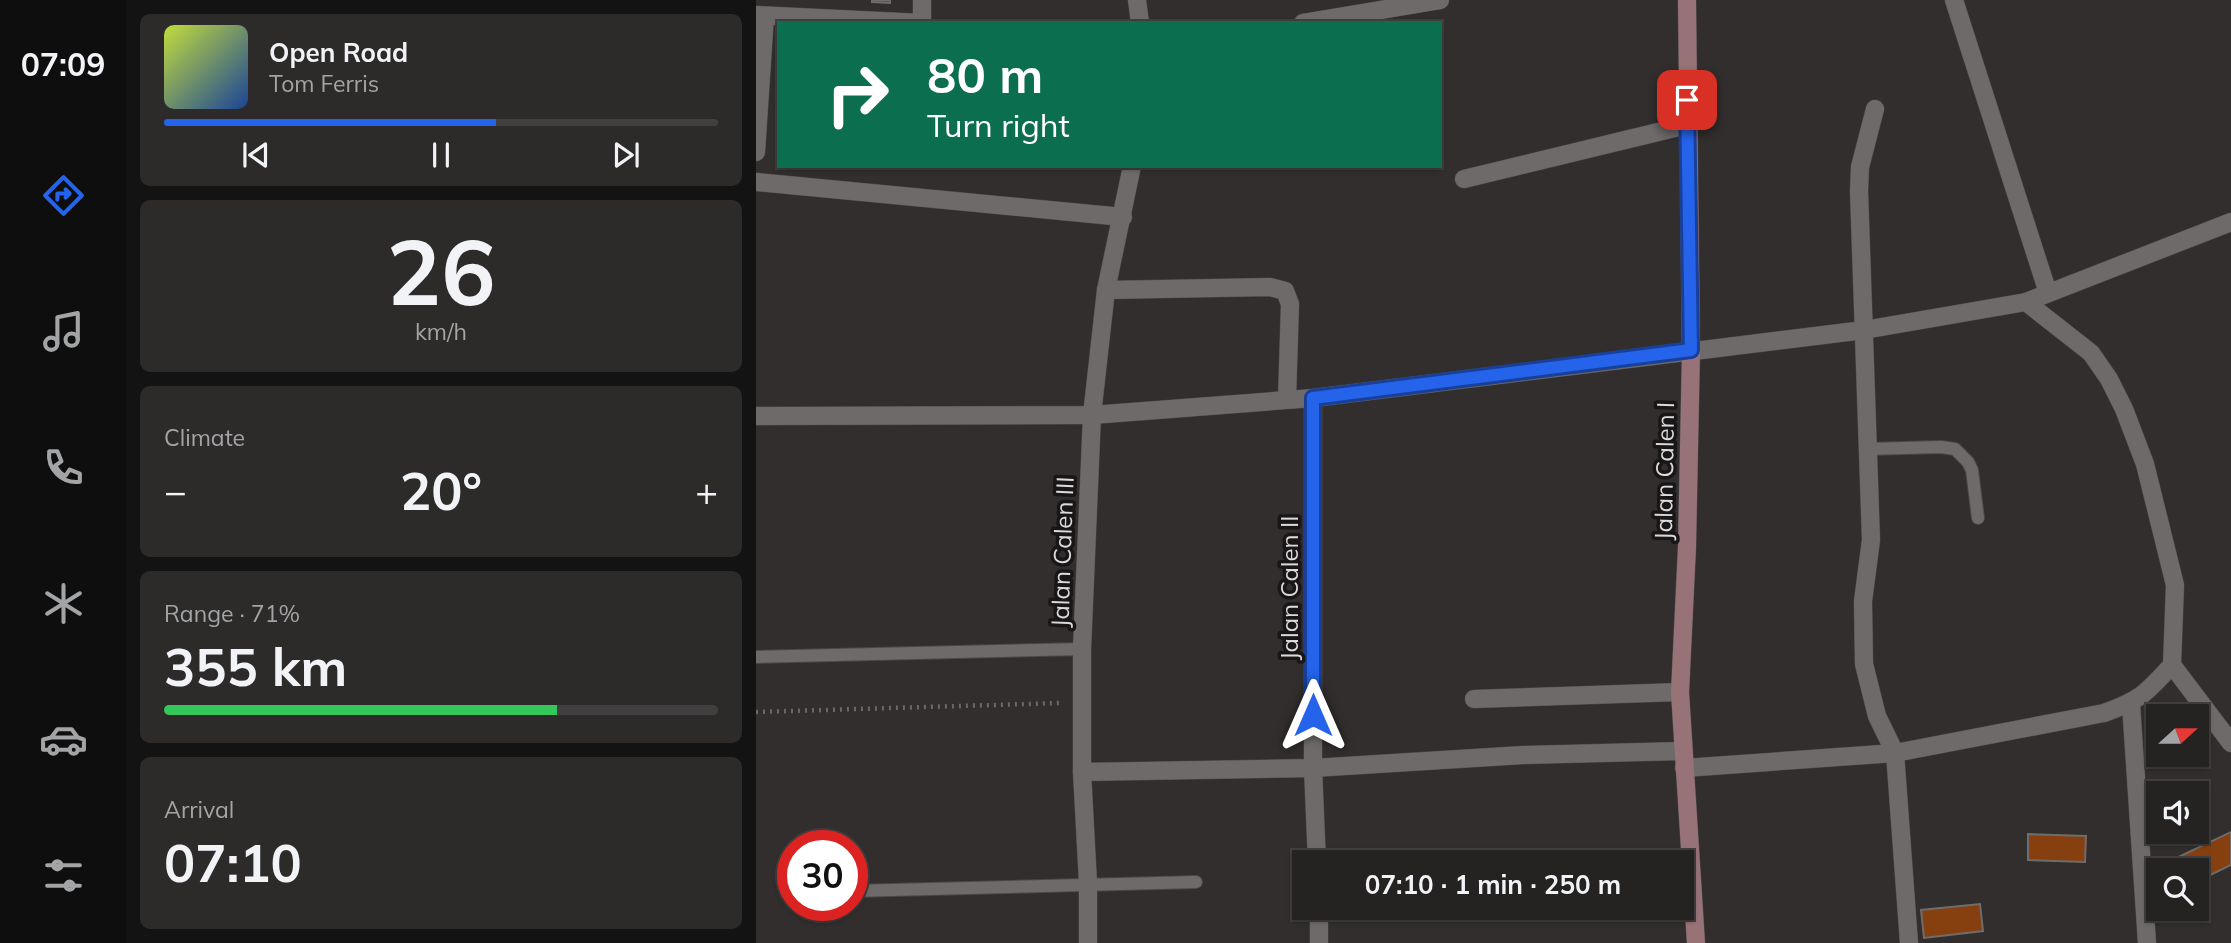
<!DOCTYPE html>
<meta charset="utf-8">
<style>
:root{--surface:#252222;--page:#2d2a2a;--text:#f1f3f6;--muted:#a3a4a5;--line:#423f40;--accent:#2563eb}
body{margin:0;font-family:Mulish,sans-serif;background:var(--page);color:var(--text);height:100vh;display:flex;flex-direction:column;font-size:26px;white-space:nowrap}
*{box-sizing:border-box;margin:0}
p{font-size:23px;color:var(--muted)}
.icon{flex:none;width:38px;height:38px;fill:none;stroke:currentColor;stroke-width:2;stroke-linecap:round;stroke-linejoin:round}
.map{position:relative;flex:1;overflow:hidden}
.details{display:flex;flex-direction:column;gap:14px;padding:14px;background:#141313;width:630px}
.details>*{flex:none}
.banner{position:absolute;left:21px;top:21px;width:665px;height:147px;border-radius:0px;box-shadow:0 2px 5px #0004,0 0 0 2px var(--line);background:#0b6e4f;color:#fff;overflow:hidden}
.needle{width:46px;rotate:69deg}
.buttons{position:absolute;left:1390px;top:704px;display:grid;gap:14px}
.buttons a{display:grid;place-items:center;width:63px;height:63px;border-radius:0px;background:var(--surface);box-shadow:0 2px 5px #0004,0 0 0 2px var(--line);font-size:35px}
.speed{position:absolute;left:21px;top:830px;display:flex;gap:14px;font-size:35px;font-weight:700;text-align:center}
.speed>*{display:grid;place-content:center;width:91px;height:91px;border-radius:50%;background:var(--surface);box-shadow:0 2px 5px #0004,0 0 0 2px var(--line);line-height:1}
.speed .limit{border:10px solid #d22;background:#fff;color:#111}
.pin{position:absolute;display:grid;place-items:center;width:60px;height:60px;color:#fff;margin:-30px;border-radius:14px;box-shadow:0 4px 10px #0006}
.me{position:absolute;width:77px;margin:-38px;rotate:0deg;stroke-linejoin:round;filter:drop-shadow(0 0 5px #0008)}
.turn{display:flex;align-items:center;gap:24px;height:147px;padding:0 35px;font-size:32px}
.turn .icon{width:91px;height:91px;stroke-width:2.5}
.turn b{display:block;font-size:49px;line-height:60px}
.big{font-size:52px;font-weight:700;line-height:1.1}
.details .tile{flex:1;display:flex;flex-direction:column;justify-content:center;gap:10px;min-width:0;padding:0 24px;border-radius:10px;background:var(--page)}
.details .dial{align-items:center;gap:0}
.dial b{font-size:91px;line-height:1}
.song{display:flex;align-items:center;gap:21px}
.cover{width:84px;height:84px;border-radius:10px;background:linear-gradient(135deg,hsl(70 70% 55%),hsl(220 70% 35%))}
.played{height:7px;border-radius:4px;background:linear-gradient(90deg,var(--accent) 60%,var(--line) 60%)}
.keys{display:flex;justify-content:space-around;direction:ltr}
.heat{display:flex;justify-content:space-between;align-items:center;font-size:38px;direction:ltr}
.charge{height:10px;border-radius:5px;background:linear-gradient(90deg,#34c759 71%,var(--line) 0)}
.trip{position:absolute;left:536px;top:850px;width:402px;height:70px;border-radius:0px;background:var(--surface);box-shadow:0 2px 5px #0004,0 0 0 2px var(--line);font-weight:700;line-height:70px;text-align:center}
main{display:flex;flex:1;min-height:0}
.dock{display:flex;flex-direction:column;width:126px;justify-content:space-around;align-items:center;background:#0f0e0e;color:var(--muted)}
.dock .icon{width:49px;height:49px}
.dock .on{color:var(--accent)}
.dock b{font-size:32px;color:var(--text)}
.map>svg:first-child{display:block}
.building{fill:#86400f;stroke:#6f6c6b;stroke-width:2}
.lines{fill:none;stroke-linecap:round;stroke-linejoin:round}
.lane-casing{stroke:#4c4949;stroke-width:14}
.street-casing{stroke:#4c4949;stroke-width:19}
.secondary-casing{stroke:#4c4949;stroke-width:19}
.path{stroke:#6b6968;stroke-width:4.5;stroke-dasharray:2 5;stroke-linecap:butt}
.lane{stroke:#6e6a6a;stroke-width:12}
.street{stroke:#6e6a6a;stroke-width:18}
.secondary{stroke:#977378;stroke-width:18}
.route-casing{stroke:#184099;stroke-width:18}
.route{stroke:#2563eb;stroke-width:12}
.labels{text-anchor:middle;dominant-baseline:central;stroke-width:7;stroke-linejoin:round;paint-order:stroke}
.street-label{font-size:24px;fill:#dcdada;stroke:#181616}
</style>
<main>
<nav class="dock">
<b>07:09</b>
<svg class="icon on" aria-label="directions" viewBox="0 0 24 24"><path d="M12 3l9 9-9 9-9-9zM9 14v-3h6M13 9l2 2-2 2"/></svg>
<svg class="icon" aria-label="music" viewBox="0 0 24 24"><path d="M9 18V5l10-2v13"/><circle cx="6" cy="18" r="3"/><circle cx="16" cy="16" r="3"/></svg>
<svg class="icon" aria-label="phone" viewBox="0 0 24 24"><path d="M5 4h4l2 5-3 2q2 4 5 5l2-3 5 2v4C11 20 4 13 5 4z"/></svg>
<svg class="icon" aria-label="climate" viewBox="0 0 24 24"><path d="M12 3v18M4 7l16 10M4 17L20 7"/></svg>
<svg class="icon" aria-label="car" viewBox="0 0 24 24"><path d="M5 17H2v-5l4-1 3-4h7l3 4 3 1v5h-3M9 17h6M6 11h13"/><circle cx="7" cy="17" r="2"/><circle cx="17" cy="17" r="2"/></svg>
<svg class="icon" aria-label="filters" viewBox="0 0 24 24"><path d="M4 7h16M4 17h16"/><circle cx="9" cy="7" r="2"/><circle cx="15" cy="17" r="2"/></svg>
</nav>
<section class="details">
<div class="tile">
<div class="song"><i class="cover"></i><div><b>Open Road</b><p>Tom Ferris</p></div></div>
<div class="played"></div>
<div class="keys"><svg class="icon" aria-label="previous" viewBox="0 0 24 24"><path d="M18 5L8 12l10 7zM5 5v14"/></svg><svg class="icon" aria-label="pause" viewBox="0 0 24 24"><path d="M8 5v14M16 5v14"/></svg><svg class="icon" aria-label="next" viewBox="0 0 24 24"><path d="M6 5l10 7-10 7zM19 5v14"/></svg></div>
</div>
<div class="tile dial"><b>26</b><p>km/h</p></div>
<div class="tile"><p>Climate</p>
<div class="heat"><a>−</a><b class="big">20°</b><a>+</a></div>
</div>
<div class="tile"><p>Range · 71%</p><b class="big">355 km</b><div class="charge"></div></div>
<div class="tile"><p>Arrival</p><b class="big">07:10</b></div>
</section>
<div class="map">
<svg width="1475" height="943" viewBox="0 0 1475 943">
<rect width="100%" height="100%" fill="#312e2d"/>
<!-- building -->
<g class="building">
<path d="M116 0H134V3L116 2Z"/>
<path d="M1475 832V865L1440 882V870H1418L1414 861Z"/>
<path d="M1272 834 1330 836 1329 862 1272 860Z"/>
<path d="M1224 904 1227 931 1168 938 1165 910Z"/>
</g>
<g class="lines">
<defs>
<g id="lane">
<path d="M1110 449 1185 447 1199 449 1212 462 1216 470 1222 518"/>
<path d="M0 657 326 649"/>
<path d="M96 891 440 882"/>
</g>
<g id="street">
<path d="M381 0 384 23"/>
<path d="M1198 0 1292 293"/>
<path d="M0 15 166 23"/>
<path d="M166 23V0"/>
<path d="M547 23 684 0"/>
<path d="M1119 109 1104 167 1103 191 1115 540 1107 601 1108 664 1121 716 1139 753 1153 943"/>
<path d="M0 152 9 16"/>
<path d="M708 179 931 125"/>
<path d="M0 182 367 217"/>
<path d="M350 290 514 287 529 291 534 304 531 399"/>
<path d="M557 398V768L561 863"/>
<path d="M0 416 336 415 557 398 1108 330 1270 302 1475 222"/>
<path d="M1416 665 1475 743"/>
<path d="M718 699 924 692"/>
<path d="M1375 704 1391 943"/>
<path d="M928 768 1139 753 1348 713C1385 700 1390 693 1416 665L1419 585 1389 464 1368 409 1353 379 1335 353 1270 302"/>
<path d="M326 772 557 768 767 755 926 751"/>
<path d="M563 908V943"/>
<path d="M332 943V883L326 772V649L336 415 350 290 376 166"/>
</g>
<path id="secondary" d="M931 0 935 350 931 547 924 692 940 943"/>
</defs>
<!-- lane casing -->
<use href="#lane" class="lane-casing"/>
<!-- street casing -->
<use href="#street" class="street-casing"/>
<!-- secondary casing -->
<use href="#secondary" class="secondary-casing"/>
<!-- path -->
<path class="path" d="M0 712 305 703"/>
<!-- lane -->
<use href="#lane" class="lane"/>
<!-- street -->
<use href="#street" class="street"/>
<!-- secondary -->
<use href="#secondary" class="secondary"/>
</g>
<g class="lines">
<defs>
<path id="route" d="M557 715V398L935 350 931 100"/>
</defs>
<!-- route casing -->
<use href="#route" class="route-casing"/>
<!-- route -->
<use href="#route" class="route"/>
</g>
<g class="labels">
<!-- street labels -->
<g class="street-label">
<text transform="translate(908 471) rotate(-89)">Jalan Calen I</text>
<text transform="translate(306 552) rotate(-88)">Jalan Calen III</text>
<text transform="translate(533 588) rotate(-90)">Jalan Calen II</text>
</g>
</g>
</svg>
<div class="buttons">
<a><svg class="needle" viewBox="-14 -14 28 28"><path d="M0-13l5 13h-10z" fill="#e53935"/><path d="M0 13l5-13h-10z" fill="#a3a4a5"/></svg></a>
<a><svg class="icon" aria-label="sound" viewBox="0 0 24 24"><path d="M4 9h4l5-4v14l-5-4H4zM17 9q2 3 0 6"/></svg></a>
<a><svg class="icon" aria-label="search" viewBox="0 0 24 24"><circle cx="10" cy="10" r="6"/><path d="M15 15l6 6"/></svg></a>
</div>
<div class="speed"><div class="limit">30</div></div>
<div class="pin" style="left:931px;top:100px;background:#d93025"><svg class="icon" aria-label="arrive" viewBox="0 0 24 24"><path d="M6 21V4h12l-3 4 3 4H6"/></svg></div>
<svg class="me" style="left:557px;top:715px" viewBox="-20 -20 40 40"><path d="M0-17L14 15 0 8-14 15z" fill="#2563eb" stroke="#fff" stroke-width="4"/></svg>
<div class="trip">07:10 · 1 min · 250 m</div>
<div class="banner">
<div class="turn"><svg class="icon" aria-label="right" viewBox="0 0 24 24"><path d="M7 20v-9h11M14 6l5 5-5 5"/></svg><div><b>80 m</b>Turn right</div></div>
</div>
</div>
</main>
